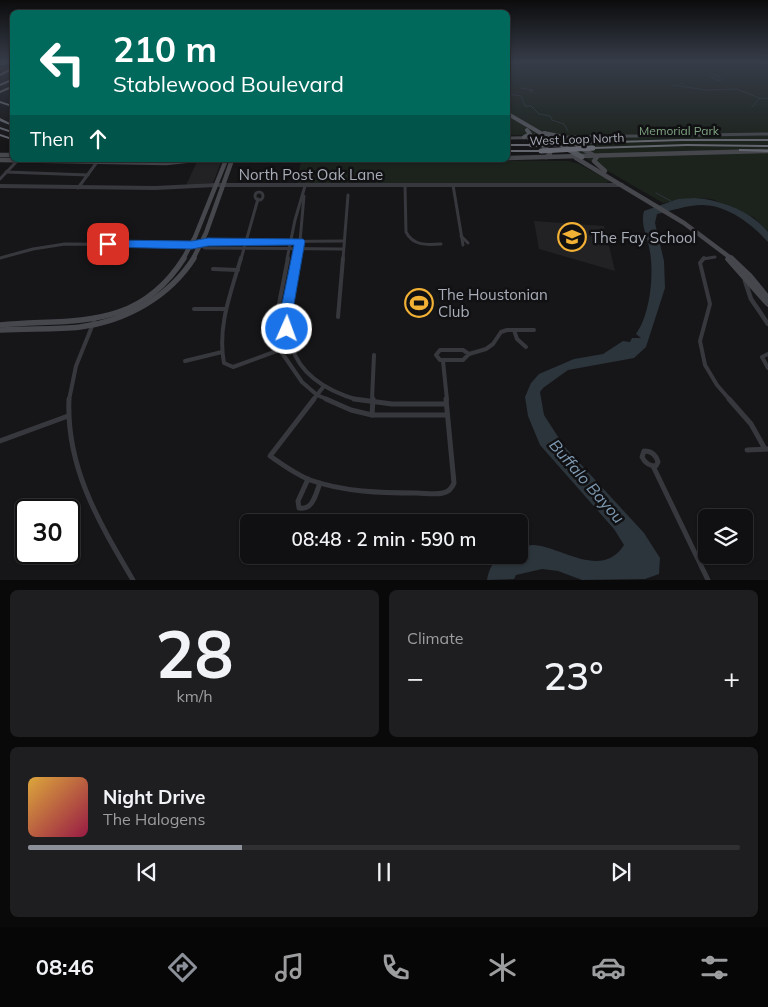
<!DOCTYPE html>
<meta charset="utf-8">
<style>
:root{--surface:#101012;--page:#1e1e20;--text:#f1f3f6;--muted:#9c9d9f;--line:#303032;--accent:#8c9099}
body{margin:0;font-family:Mulish,sans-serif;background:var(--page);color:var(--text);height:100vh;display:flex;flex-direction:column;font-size:19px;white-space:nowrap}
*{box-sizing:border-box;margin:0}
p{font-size:16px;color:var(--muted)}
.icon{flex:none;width:28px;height:28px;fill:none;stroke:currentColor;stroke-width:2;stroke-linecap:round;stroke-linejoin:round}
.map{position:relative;height:580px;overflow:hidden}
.details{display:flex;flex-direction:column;gap:10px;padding:10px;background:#09090a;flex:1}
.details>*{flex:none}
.hud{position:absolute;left:10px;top:10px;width:500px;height:152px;border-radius:8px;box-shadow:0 1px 4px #0004,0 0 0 1px var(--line);background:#00695c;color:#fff;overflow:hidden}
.fabs{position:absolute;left:698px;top:509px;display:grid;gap:10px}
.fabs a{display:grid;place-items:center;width:55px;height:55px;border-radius:8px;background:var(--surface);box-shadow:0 1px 4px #0004,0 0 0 1px var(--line);font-size:25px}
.speed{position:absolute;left:15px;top:499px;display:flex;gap:10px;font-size:25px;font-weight:700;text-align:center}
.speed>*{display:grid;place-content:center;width:65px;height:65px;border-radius:50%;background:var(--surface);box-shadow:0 1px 4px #0004,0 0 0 1px var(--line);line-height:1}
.speed .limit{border:2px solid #111;border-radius:8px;background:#fff;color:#111}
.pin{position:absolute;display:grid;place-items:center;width:42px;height:42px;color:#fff;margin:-21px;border-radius:10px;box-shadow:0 2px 8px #0006}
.me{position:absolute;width:55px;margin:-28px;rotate:2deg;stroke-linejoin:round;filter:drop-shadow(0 0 4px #0008)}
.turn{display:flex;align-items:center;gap:18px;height:105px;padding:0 20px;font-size:22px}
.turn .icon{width:65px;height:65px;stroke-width:2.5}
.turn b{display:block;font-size:35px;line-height:42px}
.then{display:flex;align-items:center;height:48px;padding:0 20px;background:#0003;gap:10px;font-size:19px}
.big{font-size:38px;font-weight:600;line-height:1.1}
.details .tile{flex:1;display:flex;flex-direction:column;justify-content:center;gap:8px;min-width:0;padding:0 18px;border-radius:8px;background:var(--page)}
.details .dial{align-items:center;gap:0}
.dial b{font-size:65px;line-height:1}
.song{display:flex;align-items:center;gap:15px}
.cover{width:60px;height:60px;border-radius:8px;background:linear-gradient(135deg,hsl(40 70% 55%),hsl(340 70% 35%))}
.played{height:5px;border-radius:2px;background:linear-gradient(90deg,var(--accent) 30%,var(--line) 30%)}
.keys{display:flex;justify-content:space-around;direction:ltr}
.heat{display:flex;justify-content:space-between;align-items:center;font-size:28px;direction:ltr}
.details .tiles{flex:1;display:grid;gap:10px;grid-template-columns:1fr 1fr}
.tile:last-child{grid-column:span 2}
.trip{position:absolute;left:240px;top:514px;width:288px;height:50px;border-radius:8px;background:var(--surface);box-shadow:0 1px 4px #0004,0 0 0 1px var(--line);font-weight:600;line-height:50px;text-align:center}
.tab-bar{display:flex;height:80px;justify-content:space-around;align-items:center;background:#060607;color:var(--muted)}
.tab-bar .icon{width:35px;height:35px}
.tab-bar .active{color:var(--accent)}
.tab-bar b{font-size:22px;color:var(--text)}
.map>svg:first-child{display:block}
.built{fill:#222225}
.green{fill:#1c231d}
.water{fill:#2c353c}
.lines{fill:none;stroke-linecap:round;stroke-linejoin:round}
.stream{stroke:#2c353c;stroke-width:1}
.minor-far2{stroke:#37383d;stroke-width:3}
.minor-far1{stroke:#37383d;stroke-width:4}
.minor{stroke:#37383d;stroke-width:5}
.tertiary-far1{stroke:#37383d;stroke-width:4}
.tertiary{stroke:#37383d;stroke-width:4.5}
.secondary-far2{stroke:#45474d;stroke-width:3}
.secondary-far1{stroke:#45474d;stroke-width:4.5}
.secondary{stroke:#45474d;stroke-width:5.5}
.primary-far1{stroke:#53555c;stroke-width:4}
.primary{stroke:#53555c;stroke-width:5}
.motorway{fill:#63666e;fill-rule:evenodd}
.motorway-bridge-far1{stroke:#63666e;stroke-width:4.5}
.motorway-bridge{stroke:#63666e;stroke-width:5}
.route{fill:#1a73e8;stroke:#114b97}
.labels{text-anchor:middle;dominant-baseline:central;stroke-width:5;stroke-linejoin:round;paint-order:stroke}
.far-park-label{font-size:12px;fill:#7fa381;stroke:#111113}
.far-street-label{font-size:12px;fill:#a8adb8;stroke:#111113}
.street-label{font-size:15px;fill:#a8adb8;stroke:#111113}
.poi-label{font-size:15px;fill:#a8adb8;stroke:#111113;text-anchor:start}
.water-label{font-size:16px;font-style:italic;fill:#7f9bb3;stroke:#111113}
</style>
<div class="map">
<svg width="768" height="580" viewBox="0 0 768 580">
<rect width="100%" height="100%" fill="#161618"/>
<!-- built -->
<g class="built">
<path d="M219 161 221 162 213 183 186 185 197 162Z"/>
<path d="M534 221 604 226 615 271 539 249Z"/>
</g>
<!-- green -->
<g class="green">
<path d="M508 62H768V232L755 218 712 199 695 198 663 203 546 135H508Z"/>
<path d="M301 160 569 161 579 164 611 181 606 183H297Z"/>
</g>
<!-- water -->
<path class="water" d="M695 198C721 200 751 211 768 232V242C752 224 727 205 702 205 687 205 671 211 657 214L655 223 664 261 665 288 646 347 634 358 568 370 543 388 540 392 544 415 564 446 644 533 660 558 659 574 645 579 582 580 558 571 542 569 516 575 514 579 487 580C491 559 500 555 519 555V548C523 547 530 545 534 545 562 547 602 580 624 545L614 529 540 445 528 416 525 397 531 383 539 374 574 359 603 354 623 341 630 342 632 338H641L636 334C650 315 654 276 650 252 648 238 640 225 644 211L678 199Z"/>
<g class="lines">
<!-- stream -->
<g class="stream">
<path d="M737 62 740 63"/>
<path d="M715 75 721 78"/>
<path d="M711 77 722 82"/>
<path d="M680 83 683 84"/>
<path d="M672 85 706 90 737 89 762 99 768 98"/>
<path d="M520 88 533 90 530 91 532 92"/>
<path d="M508 94 521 96 525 106H531L539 114 550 116 552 120 564 124 568 131"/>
<path d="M752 107 760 98"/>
<path d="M656 193 671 201"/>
</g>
<!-- minor-far2 -->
<g class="minor-far2">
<path d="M6 172 88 175"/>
<path d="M0 179 18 160"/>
<path d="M405 185 406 232C413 246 427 245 441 244"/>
<path d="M453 185 463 245"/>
<path d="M78 188 97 162"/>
<circle cx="259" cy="196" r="4"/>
<path d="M461 236 468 243"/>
<path d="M200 245 205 248 343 249"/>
<path d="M0 258 33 249 65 244 192 245 207 242 344 241"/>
<path d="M241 259 258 199"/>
<path d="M287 259 295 220 305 186"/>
<path d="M296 259 300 241 304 196"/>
<path d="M343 259 348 195"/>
<path d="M703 259 715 257"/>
</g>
<!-- minor-far1 -->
<g class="minor-far1">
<path d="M241 258C231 292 217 327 224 363L233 367 290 346"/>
<path d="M288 258 276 319 280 350 302 382 317 395 329 400"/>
<path d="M296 258C281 326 278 377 358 400"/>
<path d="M704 258 700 263 710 304 700 341 705 365 717 385 730 400"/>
<path d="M213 269 238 270"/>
<path d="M194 309H226"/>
<path d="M338 317 343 258"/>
<path d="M514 330 517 339 526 347"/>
<path d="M440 350H463L469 354 463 360H440L436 355Z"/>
<path d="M469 354 486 349 493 344 501 332 507 330H534"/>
<path d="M768 354 762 357 768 368"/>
<path d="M185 361 222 352"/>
<path d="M443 361 447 400"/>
<path d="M69 400 76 366 95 319"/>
<path d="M313 400 324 386"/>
<path d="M372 400 374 355"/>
</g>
<!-- minor -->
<g class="minor">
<path d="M69 399C66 468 99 522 133 580"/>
<path d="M314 399 270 456C283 465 295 474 310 480 344 492 381 493 416 493 425 493 435 495 443 493 449 492 452 488 454 483L446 399"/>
<path d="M326 399 351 410 372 415H447"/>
<path d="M354 399 392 404H446"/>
<path d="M729 399 751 424 765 449"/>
<path d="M372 415 373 399"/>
<path d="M0 441 68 416"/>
<path d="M747 450 768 449"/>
<path d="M644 451C652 451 656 455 658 462L656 466C649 466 645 463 642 457Z"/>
<path d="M653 466 708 580"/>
<path d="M308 479 298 501 299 508C313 511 316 493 320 483"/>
</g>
<!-- tertiary-far1 -->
<path class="tertiary-far1" d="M0 186 155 188 216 185H622"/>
<!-- tertiary -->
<path class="tertiary" d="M745 281 751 299 768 324"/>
<!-- secondary-far2 -->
<g class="secondary-far2">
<path d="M578 137 573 139V143L583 149"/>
<path d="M508 138 768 134"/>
<path d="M528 138 547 149"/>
</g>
<!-- secondary-far1 -->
<g class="secondary-far1">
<path d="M544 148 550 151V154L546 157"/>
<path d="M581 148 593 155"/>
<path d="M0 155H12"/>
<path d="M597 157 594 161 605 171"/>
<path d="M508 158 768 151"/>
<path d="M576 158 684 223 732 259"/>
<path d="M0 160 166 163 195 160"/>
<path d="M183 259 195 237 226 160"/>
<path d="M193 259 206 233 232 160"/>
</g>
<!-- secondary -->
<g class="secondary">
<path d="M731 258 750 276 768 298"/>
<path d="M728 259 768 304"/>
<path d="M0 325C74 318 137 332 184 258"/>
<path d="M0 330C27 328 54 330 80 327 126 321 169 297 194 258"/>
</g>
<!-- primary-far1 -->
<g class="primary-far1">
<path d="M508 114 568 149"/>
<path d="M544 133 564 137"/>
<path d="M524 137 530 134 527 130"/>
</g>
<!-- primary -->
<path class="primary" d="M566 148 582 157"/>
<!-- motorway -->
<g class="motorway">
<path d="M5 62H12V63L0 65V63Z"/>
<path d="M11 68H12V70L0 76V74Z"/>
<path d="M11 79H12V81L0 86V84Z"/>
<path d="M11 86H12V88L0 93V91Z"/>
<path d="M0 101 12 105V107L0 103Z"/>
<path d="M0 118 12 124V126L0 121Z"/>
<path d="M0 127 12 131V133L0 129Z"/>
<path d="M0 134 12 138V140L0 136Z"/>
<path d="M681 139H768V141H681L583 144 581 143 583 142Z"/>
<path d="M508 144H531L533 145 531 146H508Z"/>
<path d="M687 144 768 145V147L687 146 593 149 591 148 593 147Z"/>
<path d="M739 149 768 150V152L741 151H739Z"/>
<path d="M508 150H541L543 151 541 152H508Z"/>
</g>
<!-- motorway-bridge-far1 -->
<g class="motorway-bridge-far1">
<path d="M531 145 583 143"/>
<path d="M576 149 593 148"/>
</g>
<!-- motorway-bridge -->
<path class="motorway-bridge" d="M541 151 593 148"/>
</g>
<!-- sky -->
<linearGradient id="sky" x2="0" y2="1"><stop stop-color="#0c0c0d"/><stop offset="0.43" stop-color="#363c48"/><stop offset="1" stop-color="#363c48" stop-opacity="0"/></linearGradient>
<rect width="768" height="143" fill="url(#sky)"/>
<!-- route -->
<path class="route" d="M208 238 303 239 305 241 294 304 292 332 287 334 283 332 281 329 282 304 294 245 208 246 192 249 108 247 102 244 108 240 192 241Z"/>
<!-- icons -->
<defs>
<symbol id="school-ring" viewBox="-11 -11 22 22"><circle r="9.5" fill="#111113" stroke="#f2b134" stroke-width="1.5"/><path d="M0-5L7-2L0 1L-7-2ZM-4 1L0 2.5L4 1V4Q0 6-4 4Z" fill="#f2b134"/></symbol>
<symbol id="stadium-ring" viewBox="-11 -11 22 22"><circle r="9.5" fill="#111113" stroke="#f2b134" stroke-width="1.5"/><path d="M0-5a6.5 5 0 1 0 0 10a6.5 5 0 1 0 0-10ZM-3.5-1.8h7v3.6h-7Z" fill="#f2b134"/></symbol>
</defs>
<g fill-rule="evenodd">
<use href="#school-ring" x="556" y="221" width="32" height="32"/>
<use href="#stadium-ring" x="403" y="287" width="32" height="32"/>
</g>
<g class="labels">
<!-- far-park labels -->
<g class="far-park-label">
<text x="679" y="130">Memorial Park</text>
</g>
<!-- far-street labels -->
<g class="far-street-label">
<text transform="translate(577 139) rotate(-2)">West Loop North</text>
</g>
<!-- street labels -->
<g class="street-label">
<text x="311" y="174">North Post Oak Lane</text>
</g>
<!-- poi labels -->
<g class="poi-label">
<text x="591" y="237">The Fay School</text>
<text x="438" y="294">The Houstonian<tspan x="438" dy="17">Club</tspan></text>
</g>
<!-- water labels -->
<g class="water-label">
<text transform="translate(587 481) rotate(49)">Buffalo Bayou</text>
</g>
</g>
</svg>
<div class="fabs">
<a><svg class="icon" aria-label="layers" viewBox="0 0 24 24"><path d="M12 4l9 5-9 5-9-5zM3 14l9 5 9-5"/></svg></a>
</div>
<div class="speed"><div class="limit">30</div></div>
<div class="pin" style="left:108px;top:244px;background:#d93025"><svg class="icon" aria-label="arrive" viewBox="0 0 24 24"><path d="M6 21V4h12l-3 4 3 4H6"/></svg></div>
<svg class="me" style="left:287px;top:329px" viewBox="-20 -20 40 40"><circle r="17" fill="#1a73e8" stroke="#fff" stroke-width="3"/><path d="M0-11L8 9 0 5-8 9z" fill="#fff"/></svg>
<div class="trip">08:48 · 2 min · 590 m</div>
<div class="hud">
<div class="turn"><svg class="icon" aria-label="left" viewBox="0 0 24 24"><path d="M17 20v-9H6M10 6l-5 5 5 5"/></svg><div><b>210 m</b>Stablewood Boulevard</div></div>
<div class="then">Then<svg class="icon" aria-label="ahead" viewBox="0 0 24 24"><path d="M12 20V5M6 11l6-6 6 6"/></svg></div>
</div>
</div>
<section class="details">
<div class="tiles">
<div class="tile dial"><b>28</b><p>km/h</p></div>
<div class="tile"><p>Climate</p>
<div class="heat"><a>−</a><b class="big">23°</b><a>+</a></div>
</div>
<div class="tile">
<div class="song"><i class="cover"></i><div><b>Night Drive</b><p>The Halogens</p></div></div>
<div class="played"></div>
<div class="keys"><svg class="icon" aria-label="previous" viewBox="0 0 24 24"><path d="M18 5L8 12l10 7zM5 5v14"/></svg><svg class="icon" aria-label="pause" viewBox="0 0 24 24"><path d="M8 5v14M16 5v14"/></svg><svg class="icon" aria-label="next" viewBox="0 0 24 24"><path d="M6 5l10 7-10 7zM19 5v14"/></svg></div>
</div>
</div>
</section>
<nav class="tab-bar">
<b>08:46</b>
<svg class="icon active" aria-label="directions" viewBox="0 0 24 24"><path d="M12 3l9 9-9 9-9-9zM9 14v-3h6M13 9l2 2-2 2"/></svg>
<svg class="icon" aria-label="music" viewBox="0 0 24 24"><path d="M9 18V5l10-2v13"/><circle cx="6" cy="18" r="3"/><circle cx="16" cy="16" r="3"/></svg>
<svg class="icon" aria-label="phone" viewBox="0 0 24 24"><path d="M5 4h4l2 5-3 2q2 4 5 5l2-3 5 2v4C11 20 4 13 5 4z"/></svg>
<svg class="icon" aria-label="climate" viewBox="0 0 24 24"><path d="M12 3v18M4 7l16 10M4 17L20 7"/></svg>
<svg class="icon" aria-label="car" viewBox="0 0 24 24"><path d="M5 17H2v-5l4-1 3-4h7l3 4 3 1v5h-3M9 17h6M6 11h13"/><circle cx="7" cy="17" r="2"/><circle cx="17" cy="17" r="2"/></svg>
<svg class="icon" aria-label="filters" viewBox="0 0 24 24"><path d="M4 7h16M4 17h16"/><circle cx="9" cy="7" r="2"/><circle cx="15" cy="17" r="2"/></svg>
</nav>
